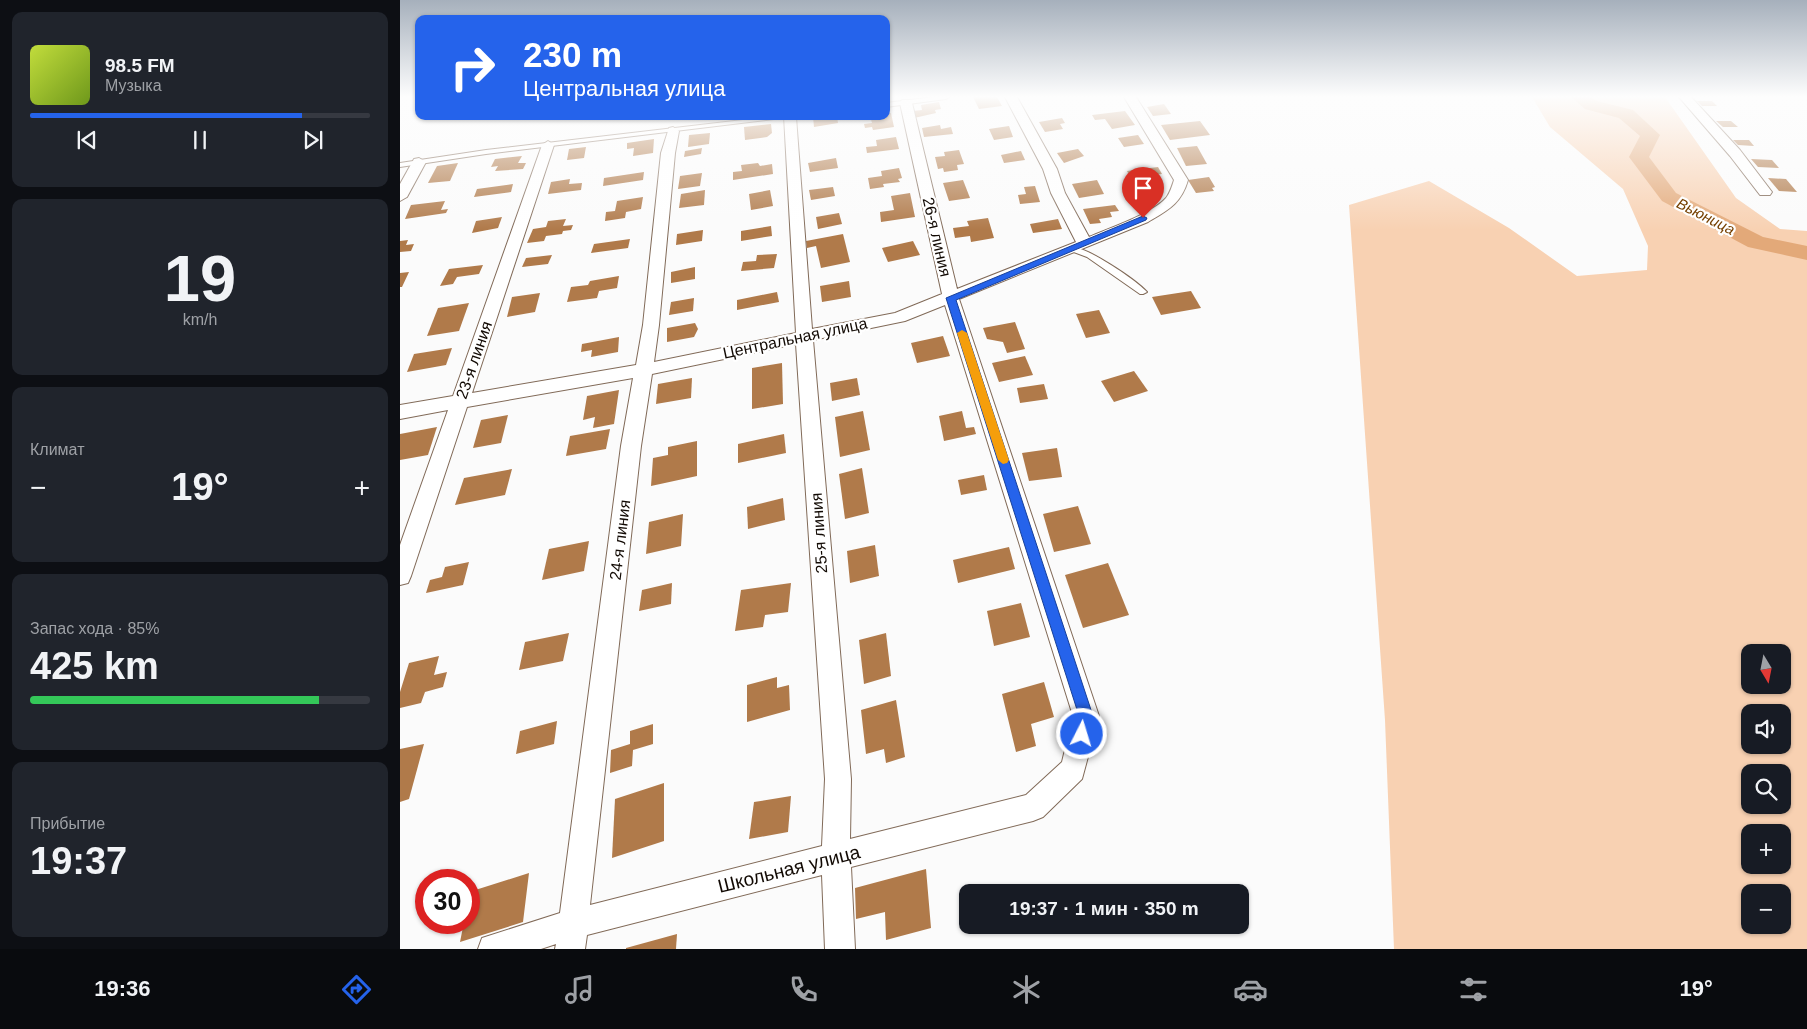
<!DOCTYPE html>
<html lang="ru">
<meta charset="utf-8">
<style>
:root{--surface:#171b24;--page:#20242c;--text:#f1f3f6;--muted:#9ea1a6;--line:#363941;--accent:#2563eb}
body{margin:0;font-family:Arial,sans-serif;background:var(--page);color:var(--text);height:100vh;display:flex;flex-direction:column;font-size:19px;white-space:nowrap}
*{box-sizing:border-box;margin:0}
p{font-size:16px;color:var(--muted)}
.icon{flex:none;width:28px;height:28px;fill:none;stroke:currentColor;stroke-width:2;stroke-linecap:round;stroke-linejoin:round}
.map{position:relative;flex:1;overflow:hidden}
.details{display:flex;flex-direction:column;gap:12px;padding:12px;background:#0d0f14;width:400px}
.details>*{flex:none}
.hud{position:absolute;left:15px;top:15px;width:475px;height:105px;border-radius:10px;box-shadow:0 1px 4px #0004;background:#2563eb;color:#fff;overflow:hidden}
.needle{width:32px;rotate:170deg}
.fabs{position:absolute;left:1341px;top:644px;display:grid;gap:10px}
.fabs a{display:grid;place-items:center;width:50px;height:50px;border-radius:10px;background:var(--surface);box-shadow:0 1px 4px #0004;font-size:25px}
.speed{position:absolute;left:15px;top:869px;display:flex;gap:10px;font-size:25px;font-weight:700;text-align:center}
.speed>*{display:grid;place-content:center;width:65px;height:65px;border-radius:50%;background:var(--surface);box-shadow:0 1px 4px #0004;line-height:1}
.speed .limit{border:8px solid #d22;background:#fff;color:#111}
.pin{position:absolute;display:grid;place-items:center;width:42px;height:42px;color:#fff;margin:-51px -21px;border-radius:50% 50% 50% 0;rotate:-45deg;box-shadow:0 0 5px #0007}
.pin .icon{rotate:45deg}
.me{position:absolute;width:55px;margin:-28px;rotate:5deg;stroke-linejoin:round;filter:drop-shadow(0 0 4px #0008)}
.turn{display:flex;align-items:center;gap:18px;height:105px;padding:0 25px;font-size:22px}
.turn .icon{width:65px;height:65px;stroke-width:2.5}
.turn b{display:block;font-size:35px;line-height:42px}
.big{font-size:38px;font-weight:600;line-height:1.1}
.details .tile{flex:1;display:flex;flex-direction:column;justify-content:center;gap:8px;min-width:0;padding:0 18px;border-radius:10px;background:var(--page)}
.details .dial{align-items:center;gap:0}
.dial b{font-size:65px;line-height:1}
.song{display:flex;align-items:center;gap:15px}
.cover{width:60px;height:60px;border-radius:8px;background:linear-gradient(135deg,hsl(70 70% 55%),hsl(80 70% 35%))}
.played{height:5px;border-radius:2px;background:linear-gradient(90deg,var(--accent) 80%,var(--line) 80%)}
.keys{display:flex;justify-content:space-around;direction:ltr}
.heat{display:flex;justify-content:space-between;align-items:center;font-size:28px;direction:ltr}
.charge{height:8px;border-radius:4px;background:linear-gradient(90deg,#34c759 85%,var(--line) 0)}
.trip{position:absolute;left:559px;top:884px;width:290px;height:50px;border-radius:10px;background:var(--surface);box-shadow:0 1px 4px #0004;font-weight:600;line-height:50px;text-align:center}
.menu{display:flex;height:80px;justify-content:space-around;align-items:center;background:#090b0e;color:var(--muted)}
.menu .icon{width:35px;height:35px}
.menu .on{color:var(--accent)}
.menu b{font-size:22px;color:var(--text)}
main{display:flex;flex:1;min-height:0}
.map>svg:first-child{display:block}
.green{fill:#f8d1b2;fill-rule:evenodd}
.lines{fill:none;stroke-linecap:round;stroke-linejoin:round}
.river{fill:#e3a979;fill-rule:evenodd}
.building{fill:#b07a4a}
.service-casing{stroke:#816a58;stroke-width:2}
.minor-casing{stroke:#816a58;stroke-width:2}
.service{fill:#fff;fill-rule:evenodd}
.minor{fill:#fff;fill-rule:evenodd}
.route{fill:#2563eb;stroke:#184099}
.slow{fill:#f59e0b}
.labels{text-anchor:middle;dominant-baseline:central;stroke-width:4.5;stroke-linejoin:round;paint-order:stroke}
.far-water-label{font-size:15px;font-style:italic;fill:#764102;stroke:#fff}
.street-label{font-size:16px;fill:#120a04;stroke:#fff}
.near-street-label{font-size:19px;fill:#120a04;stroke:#fff}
</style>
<main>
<section class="details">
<div class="tile">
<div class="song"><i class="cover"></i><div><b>98.5 FM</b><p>Музыка</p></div></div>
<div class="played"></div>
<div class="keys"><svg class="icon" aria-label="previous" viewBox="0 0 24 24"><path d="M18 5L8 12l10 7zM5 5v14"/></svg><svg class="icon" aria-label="pause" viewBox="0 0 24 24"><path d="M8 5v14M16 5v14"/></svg><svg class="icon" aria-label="next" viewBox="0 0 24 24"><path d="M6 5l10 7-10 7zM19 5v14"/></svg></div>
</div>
<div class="tile dial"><b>19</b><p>km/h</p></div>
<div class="tile"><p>Климат</p>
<div class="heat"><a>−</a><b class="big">19°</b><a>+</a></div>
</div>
<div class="tile"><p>Запас хода · 85%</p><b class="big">425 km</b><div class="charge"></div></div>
<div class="tile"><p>Прибытие</p><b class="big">19:37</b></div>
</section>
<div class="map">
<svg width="1407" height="949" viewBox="0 0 1407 949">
<rect width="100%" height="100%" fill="#fbfbfb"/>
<!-- green -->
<path class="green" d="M1132 97H1265L1336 198 1380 229 1407 231V949H994L985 720 949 205 1029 181 1109 228 1177 276 1247 270 1248 246 1223 189 1150 127ZM1350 652H1382V685H1350ZM1350 712H1382V745H1350ZM1350 772H1382V805H1350ZM1350 832H1382V865H1350ZM1382 892V925H1350V892Z"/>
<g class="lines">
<!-- river -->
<path class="river" d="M1171 97H1191L1197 101 1233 110 1260 135 1249 157 1276 193 1363 237 1407 246V260L1348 247 1262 201 1229 157 1240 136 1219 118 1185 109Z"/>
</g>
<!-- building -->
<g class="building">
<path d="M573 97H597L602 106 579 109Z"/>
<path d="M1297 101H1312L1317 106H1302Z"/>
<path d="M539 102 541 109 535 110 536 113 514 118 513 111 522 110 521 105Z"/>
<path d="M764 104 771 114 753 116 747 107Z"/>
<path d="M725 111 735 125 712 129 705 119 695 120 692 115Z"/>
<path d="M491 113 494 127 473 130 472 127 465 128 464 124 472 123 470 116H486V114Z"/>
<path d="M437 116 438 123 414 127 413 117Z"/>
<path d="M662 118 665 123 660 124 663 129 645 132 639 122Z"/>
<path d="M800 121 810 135 770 140 761 125Z"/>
<path d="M1316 121H1331L1338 127H1323Z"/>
<path d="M371 124 372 133 367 137 345 140 344 127Z"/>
<path d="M540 125 541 129 551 127 553 134 524 137 522 128Z"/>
<path d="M609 126 613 137 594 140 589 129Z"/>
<path d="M310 133 309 144 288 147 289 135Z"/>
<path d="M738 135 744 144 724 147 718 138Z"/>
<path d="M496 137 499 149 467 153 466 147 477 146 476 140Z"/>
<path d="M254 139 253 153 233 156 234 148 227 149V143Z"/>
<path d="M1333 140H1349L1354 146 1338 145Z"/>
<path d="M797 146 807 164 786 166 777 148Z"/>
<path d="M186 147 184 158 167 160 169 149Z"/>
<path d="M302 148 301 154 284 157 285 151Z"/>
<path d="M678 149 684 156 664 163 657 153Z"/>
<path d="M559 150 564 164 557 165 558 170 544 172 543 168 538 169 535 157 545 156 544 152Z"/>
<path d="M621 151 625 160 604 163 601 155Z"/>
<path d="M122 156 118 163H126L123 169 95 171 98 166 91 167 95 159Z"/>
<path d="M436 158 438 168 410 172 408 163Z"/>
<path d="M1351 159 1372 160 1379 168 1358 167Z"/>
<path d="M58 163 50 181 28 183 37 166Z"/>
<path d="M358 163 360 166 372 164 373 174 333 180V172L342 171 341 165Z"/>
<path d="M758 167 762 174 731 178 727 171Z"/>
<path d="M499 168 502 178 498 179 500 182 483 184 484 187 470 189 468 178 482 176 481 171Z"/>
<path d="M244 172 243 180 203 186 204 178Z"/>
<path d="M302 173 300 186 278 189 280 176Z"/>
<path d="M809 177 815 187 812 188 814 191 796 193 788 180Z"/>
<path d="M1368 178 1386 179 1397 192 1379 191Z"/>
<path d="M170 179 169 184 182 183 181 190 148 194 151 182Z"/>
<path d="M563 180 570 198 549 201 543 183Z"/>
<path d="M697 180 704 194 679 198 672 184Z"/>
<path d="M113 184 111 192 74 197 77 189Z"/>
<path d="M635 186 640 202 620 204 618 195 626 194 624 187Z"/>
<path d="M433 187 435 196 411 200 409 190Z"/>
<path d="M305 190 304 205 279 208 281 194Z"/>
<path d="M370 190 373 206 351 210 349 194Z"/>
<path d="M510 193 515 217 481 222 480 212 494 210 491 196Z"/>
<path d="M243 197 241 209 226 212 225 218 205 221 206 212 215 211 217 201Z"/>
<path d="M45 201 41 210 48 209 46 213 5 219 11 205Z"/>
<path d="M715 205 719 211 710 212 712 217 699 219 701 223 690 224 683 209Z"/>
<path d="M439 213 442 224 418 229 416 217Z"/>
<path d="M102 217 98 228 72 233 76 221Z"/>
<path d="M588 218 594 238 571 242 570 236 555 238 553 228 569 226 567 221Z"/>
<path d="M166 219 163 226 173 225 171 230 163 231 162 234 146 236 144 241 127 243 133 229 146 227 148 221Z"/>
<path d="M658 219 662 229 633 233 630 224Z"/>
<path d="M371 226 372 236 341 241V231Z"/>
<path d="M303 230 302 241 276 245 277 234Z"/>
<path d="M443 234 450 262 421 268 416 246 407 248 406 241Z"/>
<path d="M230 239 228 248 191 253 194 244Z"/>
<path d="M8 240 6 245 14 244 11 251 0 252V241Z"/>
<path d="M513 241 520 255 488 262 482 248Z"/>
<path d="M377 254 374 268 341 271 343 262 356 261 357 255Z"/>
<path d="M152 255 148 264 122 267 126 258Z"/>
<path d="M83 265 79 274 57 277 53 284 40 286 49 269Z"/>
<path d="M295 267V279L271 283V272Z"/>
<path d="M9 272 2 287H0V273Z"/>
<path d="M219 276 217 288 199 291 197 298 167 302 171 287 188 285 190 281Z"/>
<path d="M449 281 451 297 422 302 420 286Z"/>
<path d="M791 291 801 308 761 315 752 297Z"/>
<path d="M377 292 379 302 337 310V300Z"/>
<path d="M140 293 135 312 107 317 112 297Z"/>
<path d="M294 298 293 311 269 315 271 302Z"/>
<path d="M69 303 59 331 27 336 38 308Z"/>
<path d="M699 310 710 333 686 338 676 314Z"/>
<path d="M615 322 625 349 607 353 603 342 587 339 583 328Z"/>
<path d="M295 323 298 329 294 337 267 342V328Z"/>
<path d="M543 336 550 356 517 363 511 343Z"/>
<path d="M219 337 218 352 191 357 192 350 181 352 182 344Z"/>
<path d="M52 348 46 365 7 372 14 354Z"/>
<path d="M625 356 633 375 599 382 592 363Z"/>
<path d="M382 363 383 404 352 409V368Z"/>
<path d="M734 371 748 391 714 402 701 381Z"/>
<path d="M292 378 291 398 256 404 258 384Z"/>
<path d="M457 378 460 395 432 401 430 383Z"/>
<path d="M644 384 648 399 620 403 617 388Z"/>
<path d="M219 390 214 424 193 428 195 417 183 420 187 396Z"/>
<path d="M463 411 470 450 440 457 435 417Z"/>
<path d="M562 411 566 428 574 427 576 434 544 441 539 416Z"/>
<path d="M108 415 101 443 73 448 81 420Z"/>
<path d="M37 427 28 455 0 460V434Z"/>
<path d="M210 429 206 449 166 456 170 436Z"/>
<path d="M384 434 386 453 338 463V444Z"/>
<path d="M297 441V476L251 486 253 458 268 455V447Z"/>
<path d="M657 448 662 477 629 481 622 453Z"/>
<path d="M462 468 469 513 445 519 439 474Z"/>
<path d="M112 469 105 495 55 505 64 478Z"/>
<path d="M584 475 587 490 561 495 558 480Z"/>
<path d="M383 498 385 520 348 529 347 507Z"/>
<path d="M678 506 691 544 654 552 643 514Z"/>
<path d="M283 514 281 546 246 554 249 522Z"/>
<path d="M189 541 184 571 142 580 149 549Z"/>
<path d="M475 545 479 576 450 583 447 551Z"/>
<path d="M609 547 615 569 558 583 553 560Z"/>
<path d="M69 562 63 585 26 593 30 580 42 577 45 567Z"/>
<path d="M708 563 729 615 683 628 665 575Z"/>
<path d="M272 583 271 604 239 611 242 590Z"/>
<path d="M391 583 388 612 365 615 363 627 335 631 341 590Z"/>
<path d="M621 603 630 637 594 646 587 611Z"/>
<path d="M169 633 163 661 119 670 125 642Z"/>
<path d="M486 633 491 676 464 684 459 640Z"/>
<path d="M39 656 34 675 47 672 43 687 25 692 21 703 0 708V692L9 663Z"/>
<path d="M377 677V688L389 685 390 710 347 722V685Z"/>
<path d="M644 682 654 717 631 724 636 746 616 752 602 694Z"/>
<path d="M496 700 505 757 486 763 484 749 466 754 461 710Z"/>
<path d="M157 721 154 744 116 754 120 731Z"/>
<path d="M253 724V744L233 750 232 766 210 773 211 750 230 744V731Z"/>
<path d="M24 744 9 799 0 802V749Z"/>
<path d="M264 783V841L212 858 215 799Z"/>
<path d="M391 796 388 832 349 839 354 802Z"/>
<path d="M526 869 531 928 486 940 485 912 456 919 455 888Z"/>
<path d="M129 873 123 922 60 942 64 922H69V892Z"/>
<path d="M277 934 276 949H226V948Z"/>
</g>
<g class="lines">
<defs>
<g id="service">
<path d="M534 97H549L546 99 486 107V103Z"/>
<path d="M377 116H398L86 154 0 167V163L86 150Z"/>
<path d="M671 247C686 246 736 280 747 292L743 294H740L687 257 671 251Z"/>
</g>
<g id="minor">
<path d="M605 97H617L657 169 665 193 689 237C709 228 752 214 766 198 770 193 772 186 774 180L724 97H736L788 180C781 204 768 210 748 222L559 299 699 716 682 779 643 817 633 821 451 867 455 949H425L422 875 187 935 185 949H155L156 944 141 949H78L82 938 160 913 221 446 233 378 67 407 11 576 8 583 0 585V545L48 410 0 419V405L53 396 142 145 148 141 154 145 72 393 236 365 243 325 261 153 269 128 273 127 279 131 275 153 259 325 254 362 396 333 384 116 396 117 412 329 495 313 542 294 500 103 502 100H510L512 103 557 289 676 242 651 193 643 169ZM545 305 673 716 662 762 626 795 450 839 451 779 413 340 505 321ZM396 344 425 779 422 846 190 905 241 446 252 374Z"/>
<path d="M1279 97H1291L1340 150 1372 192 1370 195H1360L1330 156Z"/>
<path d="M19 158 26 162 7 197 0 201V184L14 159Z"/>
</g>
</defs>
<!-- service casing -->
<use href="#service" class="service-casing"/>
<!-- minor casing -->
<use href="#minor" class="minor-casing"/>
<!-- service -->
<use href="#service" class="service"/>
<!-- minor -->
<use href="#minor" class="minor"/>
</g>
<!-- sky -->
<linearGradient id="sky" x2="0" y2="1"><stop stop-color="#a6b0bc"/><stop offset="0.42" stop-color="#fdfdfd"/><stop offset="1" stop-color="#fdfdfd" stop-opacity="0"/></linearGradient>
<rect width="1407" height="230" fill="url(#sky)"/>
<!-- route -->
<path class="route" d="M743 216 747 218 746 220 556 300 693 716 687 739 682 741 677 739 674 734 679 716 546 298Z"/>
<!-- slow -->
<path class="slow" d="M562 330 567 333 609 460 607 463 603 464 598 460 557 333Z"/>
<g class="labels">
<!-- far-water labels -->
<g class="far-water-label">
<text transform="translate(1306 216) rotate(27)">Вьюница</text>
</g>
<!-- street labels -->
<g class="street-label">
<text transform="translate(537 237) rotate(77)">26-я линия</text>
<text transform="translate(395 338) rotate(-12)">Центральная улица</text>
<text transform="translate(74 360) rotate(-71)">23-я линия</text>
<text transform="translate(419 533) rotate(-94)">25-я линия</text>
<text transform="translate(220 540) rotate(-83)">24-я линия</text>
</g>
<!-- near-street labels -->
<g class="near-street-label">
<text transform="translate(389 869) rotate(-14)">Школьная улица</text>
</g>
</g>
</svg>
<div class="fabs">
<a><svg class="needle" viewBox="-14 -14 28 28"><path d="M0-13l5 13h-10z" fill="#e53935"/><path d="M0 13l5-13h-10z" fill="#9ea1a6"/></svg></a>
<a><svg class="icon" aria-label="sound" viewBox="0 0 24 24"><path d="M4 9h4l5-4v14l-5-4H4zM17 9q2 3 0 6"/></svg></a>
<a><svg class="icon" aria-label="search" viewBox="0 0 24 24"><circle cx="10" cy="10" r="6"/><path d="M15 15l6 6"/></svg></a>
<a>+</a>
<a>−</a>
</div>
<div class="speed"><div class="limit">30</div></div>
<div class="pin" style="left:743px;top:218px;background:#d93025"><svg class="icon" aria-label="arrive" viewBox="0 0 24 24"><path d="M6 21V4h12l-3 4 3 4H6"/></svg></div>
<svg class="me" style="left:682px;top:734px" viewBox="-20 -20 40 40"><circle r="17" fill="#2563eb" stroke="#fff" stroke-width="3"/><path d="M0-11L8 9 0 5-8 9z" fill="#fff"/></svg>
<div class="trip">19:37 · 1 мин · 350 m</div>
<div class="hud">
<div class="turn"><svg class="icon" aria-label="right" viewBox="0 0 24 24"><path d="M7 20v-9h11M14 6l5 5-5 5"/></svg><div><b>230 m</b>Центральная улица</div></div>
</div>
</div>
</main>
<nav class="menu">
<b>19:36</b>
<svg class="icon on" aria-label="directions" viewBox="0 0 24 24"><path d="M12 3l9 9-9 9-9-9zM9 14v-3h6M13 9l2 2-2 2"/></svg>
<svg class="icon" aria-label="music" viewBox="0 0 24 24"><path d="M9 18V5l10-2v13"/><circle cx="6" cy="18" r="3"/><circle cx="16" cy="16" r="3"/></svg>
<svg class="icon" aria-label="phone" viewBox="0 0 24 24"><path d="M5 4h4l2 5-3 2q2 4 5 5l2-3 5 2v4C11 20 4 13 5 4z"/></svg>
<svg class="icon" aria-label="climate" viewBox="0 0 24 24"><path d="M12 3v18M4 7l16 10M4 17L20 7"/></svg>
<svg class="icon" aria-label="car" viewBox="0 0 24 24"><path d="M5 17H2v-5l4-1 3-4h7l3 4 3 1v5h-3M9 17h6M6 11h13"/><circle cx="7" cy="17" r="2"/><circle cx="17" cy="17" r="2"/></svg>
<svg class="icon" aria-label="filters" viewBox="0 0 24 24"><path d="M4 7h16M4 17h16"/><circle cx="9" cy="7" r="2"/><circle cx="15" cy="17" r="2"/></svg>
<b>19°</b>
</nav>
